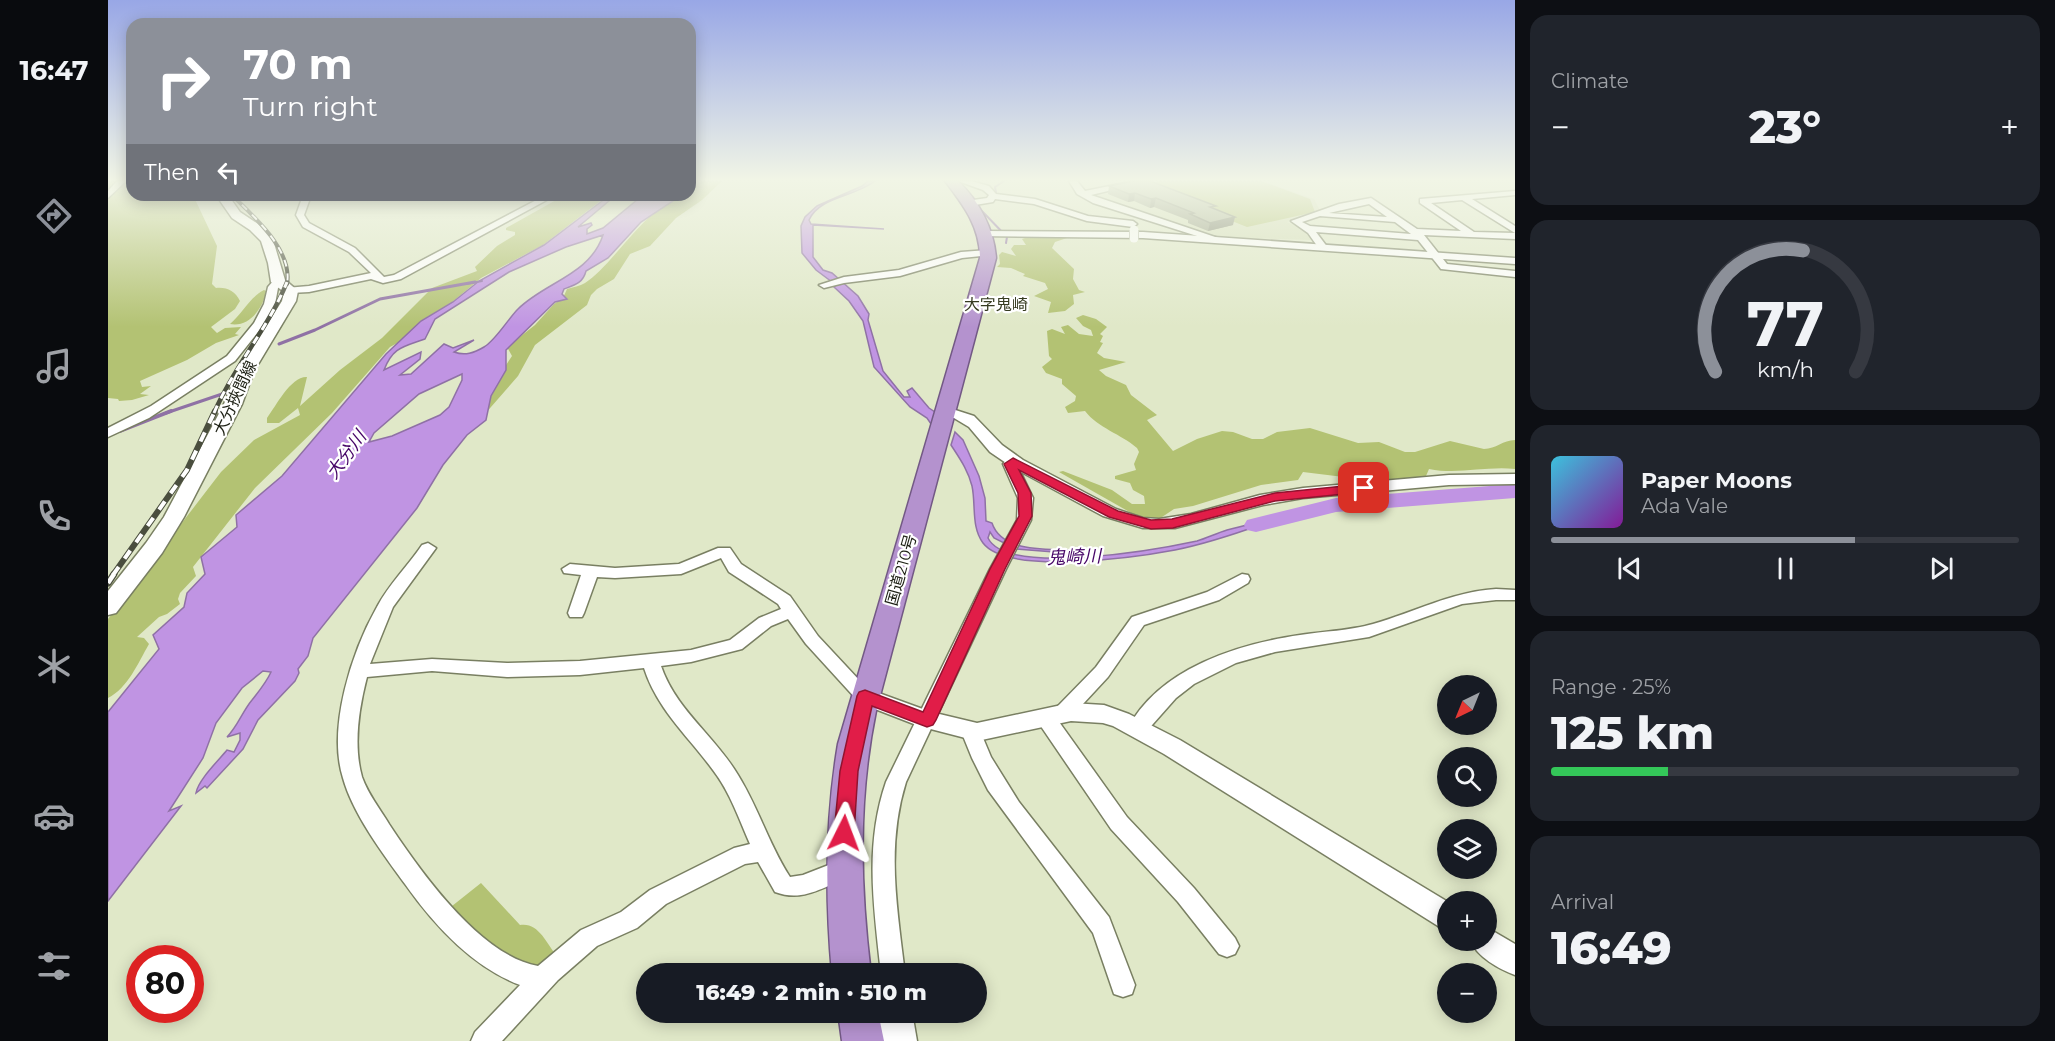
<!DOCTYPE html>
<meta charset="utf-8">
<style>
:root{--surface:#171b24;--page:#20242c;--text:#f1f3f6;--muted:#9ea1a6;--line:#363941;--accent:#8c9099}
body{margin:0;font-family:Montserrat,"Noto Sans JP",sans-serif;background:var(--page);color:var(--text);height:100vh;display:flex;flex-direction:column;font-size:22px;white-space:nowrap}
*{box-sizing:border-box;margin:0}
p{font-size:20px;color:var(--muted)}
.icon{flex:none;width:33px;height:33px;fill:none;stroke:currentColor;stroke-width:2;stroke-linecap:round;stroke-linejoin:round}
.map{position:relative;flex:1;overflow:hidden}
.details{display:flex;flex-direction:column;gap:15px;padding:15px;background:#0d0f14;width:540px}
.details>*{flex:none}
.hud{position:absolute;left:18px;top:18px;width:570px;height:183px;border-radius:18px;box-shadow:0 3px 15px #0003;background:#8c9099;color:#fff;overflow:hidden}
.needle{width:39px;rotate:223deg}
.fabs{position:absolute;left:1329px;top:675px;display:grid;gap:12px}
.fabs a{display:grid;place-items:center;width:60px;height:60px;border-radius:50%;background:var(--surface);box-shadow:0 3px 15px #0003;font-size:30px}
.speed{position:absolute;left:18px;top:945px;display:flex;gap:12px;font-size:30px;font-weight:700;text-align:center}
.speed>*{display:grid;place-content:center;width:78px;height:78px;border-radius:50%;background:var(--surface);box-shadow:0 3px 15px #0003;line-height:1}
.speed .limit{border:9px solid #d22;background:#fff;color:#111}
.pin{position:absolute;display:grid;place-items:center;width:51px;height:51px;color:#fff;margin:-26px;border-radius:12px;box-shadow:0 3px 9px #0006}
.me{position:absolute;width:66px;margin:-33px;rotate:3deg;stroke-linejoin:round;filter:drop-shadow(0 0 4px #0008)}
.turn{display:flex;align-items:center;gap:21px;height:126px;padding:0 18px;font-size:27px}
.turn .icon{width:78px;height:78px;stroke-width:2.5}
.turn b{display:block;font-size:42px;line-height:51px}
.then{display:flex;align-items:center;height:57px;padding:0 18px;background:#0003;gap:12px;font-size:22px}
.big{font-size:45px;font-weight:800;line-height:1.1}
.details .card{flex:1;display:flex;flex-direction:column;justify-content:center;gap:9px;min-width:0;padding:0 21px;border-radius:18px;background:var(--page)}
.details .dial{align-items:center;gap:0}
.dial svg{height:156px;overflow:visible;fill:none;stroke:var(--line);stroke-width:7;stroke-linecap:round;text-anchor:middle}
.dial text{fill:var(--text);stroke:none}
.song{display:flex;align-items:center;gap:18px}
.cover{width:72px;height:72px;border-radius:9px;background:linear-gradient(135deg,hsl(190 70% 55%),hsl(290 70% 35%))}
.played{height:6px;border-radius:3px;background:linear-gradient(90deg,var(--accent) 65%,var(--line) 65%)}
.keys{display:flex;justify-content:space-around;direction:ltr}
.heat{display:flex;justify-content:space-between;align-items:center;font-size:33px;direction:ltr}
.charge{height:9px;border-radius:4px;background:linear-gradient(90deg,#34c759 25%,var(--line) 0)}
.trip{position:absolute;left:528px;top:963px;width:351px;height:60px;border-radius:30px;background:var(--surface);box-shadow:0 3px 15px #0003;font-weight:800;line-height:60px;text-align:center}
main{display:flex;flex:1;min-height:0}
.menu{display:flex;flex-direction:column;width:108px;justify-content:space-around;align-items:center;background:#090b0e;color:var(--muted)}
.menu .icon{width:42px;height:42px}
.menu .current{color:var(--accent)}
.menu b{font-size:27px;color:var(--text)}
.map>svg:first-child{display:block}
.built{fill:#d4ddb7}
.green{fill:#b3c273}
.water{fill:#c094e3;stroke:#8f71a5;stroke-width:1.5;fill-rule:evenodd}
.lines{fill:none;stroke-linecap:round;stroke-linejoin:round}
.stream-far2{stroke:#8f71a5;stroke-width:2}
.stream-far1{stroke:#8f71a5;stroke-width:3}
.stream{stroke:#8f71a5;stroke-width:4}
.river{fill:#c094e3;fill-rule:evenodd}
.minor-casing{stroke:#797f62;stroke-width:3}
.tertiary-casing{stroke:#797f62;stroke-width:3}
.secondary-casing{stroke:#797f62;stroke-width:3}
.trunk-casing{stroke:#735985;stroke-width:3}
.minor{fill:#fff;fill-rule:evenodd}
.tertiary{fill:#fff;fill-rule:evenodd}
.secondary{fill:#fff;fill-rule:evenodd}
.trunk{fill:#b492ce;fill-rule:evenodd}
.rail-far3-casing{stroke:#4a4e3e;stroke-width:4}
.rail-far2-casing{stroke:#4a4e3e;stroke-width:4.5}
.rail-far1-casing{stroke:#4a4e3e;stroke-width:6}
.rail-casing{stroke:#4a4e3e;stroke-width:7}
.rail-far3{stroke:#fff;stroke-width:2;stroke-dasharray:7;stroke-linecap:butt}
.rail-far2{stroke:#fff;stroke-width:3;stroke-dasharray:8;stroke-linecap:butt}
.rail-far1{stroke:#fff;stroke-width:4;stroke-dasharray:10;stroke-linecap:butt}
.rail{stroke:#fff;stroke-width:4.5;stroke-dasharray:14;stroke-linecap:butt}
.minor-bridge-casing{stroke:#797f62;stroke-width:10;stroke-linecap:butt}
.minor-bridge{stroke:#fff;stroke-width:9}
.wall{fill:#90967c}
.shaded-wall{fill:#757a65}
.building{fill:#a7ae90;stroke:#757a65;stroke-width:1.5}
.route{fill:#e11d48;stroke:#92132f;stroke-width:1.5}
.labels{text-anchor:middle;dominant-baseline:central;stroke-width:4.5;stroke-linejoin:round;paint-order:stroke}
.far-quarter-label{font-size:16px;fill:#363b21;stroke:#fff}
.street-label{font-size:16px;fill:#1d2014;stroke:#fff}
.water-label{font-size:18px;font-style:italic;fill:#460567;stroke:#fff}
</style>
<main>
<nav class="menu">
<b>16:47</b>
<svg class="icon current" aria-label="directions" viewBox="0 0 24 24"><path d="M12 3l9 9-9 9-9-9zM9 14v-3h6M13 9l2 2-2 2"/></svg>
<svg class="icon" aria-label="music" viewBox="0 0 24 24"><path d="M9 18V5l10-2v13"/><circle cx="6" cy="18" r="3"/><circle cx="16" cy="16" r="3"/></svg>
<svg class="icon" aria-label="phone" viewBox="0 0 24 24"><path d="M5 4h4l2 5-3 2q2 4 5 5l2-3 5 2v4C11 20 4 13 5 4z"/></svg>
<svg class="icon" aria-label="climate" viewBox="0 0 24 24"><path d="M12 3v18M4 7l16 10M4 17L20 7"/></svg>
<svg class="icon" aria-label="car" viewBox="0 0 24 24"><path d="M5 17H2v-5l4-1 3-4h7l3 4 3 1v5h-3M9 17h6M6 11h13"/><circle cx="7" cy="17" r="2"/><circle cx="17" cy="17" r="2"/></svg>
<svg class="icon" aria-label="filters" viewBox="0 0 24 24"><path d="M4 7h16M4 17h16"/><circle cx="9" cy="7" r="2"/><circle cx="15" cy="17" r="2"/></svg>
</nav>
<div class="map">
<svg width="1407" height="1041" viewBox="0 0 1407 1041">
<rect width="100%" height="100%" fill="#e0e8c8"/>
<!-- built -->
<path class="built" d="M1050 181H1154L1206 199 1213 212 1179 222 1198 230 1205 240 1110 237 1091 233 988 196Z"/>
<!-- green -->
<g class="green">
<path d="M0 181H24V195H85L109 246 104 284 108 288C119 287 127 291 132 301L127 309 103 327 109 333 117 328 133 327 127 334 131 335 108 343 79 360 32 381 34 387 43 386 32 394 41 395 24 400 11 401 10 399 0 398Z"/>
<path d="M593 181H614L594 200 568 218 542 246 522 254 506 279 489 289 483 295 479 305 427 345 410 376 376 415 383 388 404 356 399 347 427 325 446 304 455 298 459 289C465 287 472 286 477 283 506 265 545 195 582 195V189Z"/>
<path d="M1052 181H1153L1202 199 1207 212 1139 227 1035 186Z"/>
<path d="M457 195H500L435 245 373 278 306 334 282 347 224 413 147 488 85 567 88 576 72 593 70 599 72 604 59 614 51 617 29 637 36 638 41 644C30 663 20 688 0 698V619L113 472 146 440 192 415 190 408 171 423H159V418C168 406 183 376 199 377L192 406 232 370 274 338 324 288 369 271 367 267 389 246 407 235V232L398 230V228Z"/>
<path d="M956 237 959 238 947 242 944 248 966 269 965 279 971 290 977 292 965 295 966 304 957 311 940 313 943 302 926 296 940 289 937 283 915 276 917 274 903 268 889 267 892 264 891 255 894 252 908 256 903 249 906 245H918L914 239 917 238Z"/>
<path d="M156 290 158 291C156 307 141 328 122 324 134 314 141 298 156 290Z"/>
<path d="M975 315 988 319 999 327 992 334 995 336 992 342 995 343 989 353 996 358 1018 362 991 370 998 376 1018 385 1023 395 1049 415 1039 420 1065 451 1089 439 1114 431 1125 432 1144 439H1155L1169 432 1202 428 1250 443 1271 442 1297 452H1307L1342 441 1376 449C1388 449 1395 440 1407 440V469C1377 466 1350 475 1321 469L1318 476 1307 481 1243 485 1252 479 1195 472 1190 480 1153 485 1085 506 1066 509 1051 519 1033 518 1025 514 951 472 955 471 1004 490 1024 504H1037L1036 496 1025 490 1022 483 1007 479V476L1028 470 1026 464 1031 452 1029 448C1013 434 990 428 977 411L960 413 957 407 967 401 968 396 954 384V379L938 373 934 367 944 359 941 356 939 331 944 329 957 334 953 327 960 325 971 334 985 336 983 330 975 326 968 318Z"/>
<path d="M373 883 412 925C430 922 438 942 448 955L430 971 386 952 339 910Z"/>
</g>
<!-- water -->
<g class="water">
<path d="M760 181H767C747 197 712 196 701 220L703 224 776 229 705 225V257L715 270 724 273 750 296 761 314 760 320 775 371 796 397H802L799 391 804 388 821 408 830 414 825 427 819 418 802 407 766 367 755 321 741 301 726 287 728 285 708 270 694 253 693 226 697 217 709 206 754 186Z"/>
<path d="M502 195H508L470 227 483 223 484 225 479 229V234L495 228 535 195H574L533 222 500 258 478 271C475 283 467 285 456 289L454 294 459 299 447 302 398 350V370L383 396 378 420 359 435 335 465 309 508 205 638 200 656 190 669 191 673 187 681 150 720 135 749 99 788 97 786 88 793C90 780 111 760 119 750L126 752 132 740V733L119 737C130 726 134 712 144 700 151 691 158 683 163 672L155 671 134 688 108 723 95 758 61 811 73 806 0 901V712L51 649 45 635 76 607 79 593 97 574 93 557 129 527 128 515 174 476 278 354 313 321 345 302 371 281 436 245ZM495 235C482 275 437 282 410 309 400 319 387 341 376 347 366 353 357 356 346 352L366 340 345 348 336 344 303 374 292 375 312 359 313 352 276 370C285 347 295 347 317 339L327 319 401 272 458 247ZM354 374V380L341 407 332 415 284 436 261 442 266 433 311 394Z"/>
<path d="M847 432 855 440 871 476 877 498 878 521 884 523C894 554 944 549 970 550L959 553 908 549 886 538 882 532 880 538C899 577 1052 549 1089 541 1099 538 1109 533 1119 530 1140 525 1160 519 1181 514 1176 521 1163 526 1155 524 1127 534 1097 544 1067 550 1030 557 900 576 875 543 863 527 868 505 864 486 860 470 852 459 843 445Z"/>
</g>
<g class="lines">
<!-- stream-far2 -->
<g class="stream-far2">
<path d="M889 198 887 187 896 181"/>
<path d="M872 209 899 237 898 243"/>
<path d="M358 284 374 281"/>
</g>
<!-- stream-far1 -->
<g class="stream-far1">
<path d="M171 344 207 330 272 299 367 282"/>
<path d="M58 413 123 391"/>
</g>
<!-- stream -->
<path class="stream" d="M12 431 63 411"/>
<!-- river -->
<path class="river" d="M1407 484V498L1228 512 1148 532 1139 530 1136 525 1139 520 1228 498Z"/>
<defs>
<g id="minor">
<path d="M9 181H18L0 198V191Z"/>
<path d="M850 181H863L881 186 888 194 927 199 980 216 1025 221 1029 224 1025 227 979 221 926 204 887 199 885 202 861 206 858 205V201L879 198 881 195 875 190Z"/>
<path d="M961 181H969L977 191 1026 181H1042L983 195 1116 240 1108 242 985 203 969 194Z"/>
<path d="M1407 191V195L1364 199 1407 226V233L1354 200 1323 203 1366 232 1407 233V239L1316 235 1339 264 1407 271V277L1333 269 1310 240 1208 232 1220 248 1212 250 1200 233 1183 221 1231 204 1263 198 1309 229 1353 231 1312 203V199ZM1261 204 1279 217 1221 213ZM1212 216 1287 222 1303 234 1202 226 1194 222Z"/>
<path d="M189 195H197L201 201 196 215 201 223 247 248 276 277 286 275 438 195H448L293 279 275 283 263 279 201 292 182 293 177 290 178 288 201 286 263 273 241 252 195 227 188 215 193 201Z"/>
<path d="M880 250 883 251V255L854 258 792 276 736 283 716 288 711 285 736 277 791 270 853 252Z"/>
<path d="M166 280 175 282 170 288 167 304 157 323 127 361 41 418 0 437V428L43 406 119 356 146 323 156 304 160 287Z"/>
<path d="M905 457 912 461 909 465 925 498 923 520 898 569 798 782C778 846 789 908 797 974H773C766 908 756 846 778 782L882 569 909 520 910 498 895 464 900 458Z"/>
<path d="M320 543 328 548 285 607 262 664 324 659 399 663 472 661 583 650 622 640 651 618 673 609 670 604 621 572 613 558 573 574 507 578 489 577 476 613 474 617H462L460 613 473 575 456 573 454 569 462 564 507 568 571 564 610 548H622L633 564 682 596 710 636 766 696 764 701 757 703 750 701 698 644 680 619 663 626 634 649 583 662 553 666C568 710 607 736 630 775 651 809 661 845 682 877L695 875 736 859 744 862 747 869 744 876C716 886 696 903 667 892L650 862 637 864 558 904 529 928 489 946 450 980 394 1041H363L367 1032 412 985C364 967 326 925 297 884 275 854 245 814 235 778 219 728 244 651 269 607 281 584 300 566 314 545ZM536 668C549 709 580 736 605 770 622 792 631 819 642 844L626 848 542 890 513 912 473 930 430 966C372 956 312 871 281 824 272 809 260 794 254 777 245 745 251 708 259 677L324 671 399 677 472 675Z"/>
<path d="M1134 574 1140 575 1142 579 1140 583 1111 600 1036 625 1000 677 962 718 955 720 948 718 946 713 948 708 988 667 1024 617 1099 592Z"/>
<path d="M1388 589 1407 590V600H1388L1354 604 1261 637 1167 652 1128 663 1086 684 1068 698 1037 733 1030 735 1023 733 1020 728C1052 668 1130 644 1192 635 1216 631 1241 631 1265 624 1307 612 1343 592 1388 589Z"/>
<path d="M937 710 944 712 1019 817 1086 888 1127 938 1131 946 1127 954 1119 957 1111 954 1070 902 1003 829 930 722 927 717 930 712Z"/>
<path d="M863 723 870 726 883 757 911 802 1001 917 1027 985 1024 994 1015 997 1006 994 985 933 880 790 864 758 853 731 856 726Z"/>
<path d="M763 1012H804L809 1041H770Z"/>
</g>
<g id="tertiary">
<path d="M876 231 1035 232 1407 258V264L1035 238 872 236V232Z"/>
<path d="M838 407 866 416 894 445 915 460 1008 509 1035 518 1051 519 1083 514 1152 495 1195 488 1341 475 1407 474V484L1341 485 1195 498 1155 505 1067 528H1035L995 516 904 467 882 452 861 427 846 418 833 415 830 412 833 409Z"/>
<path d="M757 688 823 712 869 723 963 703 996 705 1021 714 1072 740 1340 902V930L1330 926 1056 754 1005 726 995 723 963 721 869 741 811 726 749 702 746 696 749 690Z"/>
<path d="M1378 927 1407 944V975C1391 969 1369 957 1362 940H1378Z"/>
</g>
<path id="secondary" d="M108 195H120L132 212 150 224 165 240 177 280 190 291 188 301 146 371 134 404 76 517 54 553 8 613 0 615V591L38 543 56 517 116 404 130 371 174 301 176 292 163 282 160 263 153 241 142 230 124 218Z"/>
<g id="trunk">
<path d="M837 181H850C871 201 886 229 888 258L768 711C750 799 752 885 763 974H724C717 896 717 821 730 744L872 258C872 226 855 205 837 181Z"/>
<path d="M730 1012H770L776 1041H734Z"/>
</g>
</defs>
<!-- minor casing -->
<use href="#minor" class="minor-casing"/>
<!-- tertiary casing -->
<use href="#tertiary" class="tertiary-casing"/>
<!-- secondary casing -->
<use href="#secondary" class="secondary-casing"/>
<!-- trunk casing -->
<use href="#trunk" class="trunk-casing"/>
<!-- minor -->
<use href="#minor" class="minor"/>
<!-- tertiary -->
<use href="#tertiary" class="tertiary"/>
<!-- secondary -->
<use href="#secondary" class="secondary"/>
<!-- trunk -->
<use href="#trunk" class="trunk"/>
<defs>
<path id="rail-far3" d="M124 195C146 217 185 250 179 284"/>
<path id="rail-far2" d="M106 413C126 366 160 329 179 282"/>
<path id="rail-far1" d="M5 575 79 470 107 411"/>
<path id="rail" d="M0 583 6 574"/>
</defs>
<!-- rail-far3 casing -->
<use href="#rail-far3" class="rail-far3-casing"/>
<!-- rail-far2 casing -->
<use href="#rail-far2" class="rail-far2-casing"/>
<!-- rail-far1 casing -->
<use href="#rail-far1" class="rail-far1-casing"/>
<!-- rail casing -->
<use href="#rail" class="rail-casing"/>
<!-- rail-far3 -->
<use href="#rail-far3" class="rail-far3"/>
<!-- rail-far2 -->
<use href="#rail-far2" class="rail-far2"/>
<!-- rail-far1 -->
<use href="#rail-far1" class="rail-far1"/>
<!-- rail -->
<use href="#rail" class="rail"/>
<defs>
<path id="minor-bridge" d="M1026 230V238"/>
</defs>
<!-- minor-bridge casing -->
<use href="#minor-bridge" class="minor-bridge-casing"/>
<!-- minor-bridge -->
<use href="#minor-bridge" class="minor-bridge"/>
</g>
<!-- wall -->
<path class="wall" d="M1001 186 1107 209 1125 225 1100 231 1080 223V220L1046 207 1042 208 1026 201 1020 202 1000 194Z"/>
<!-- shaded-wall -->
<g class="shaded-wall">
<path d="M1027 193 1026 201 1020 202 1021 194Z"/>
<path d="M1048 198 1046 207 1042 208 1043 199Z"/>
<path d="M1127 217 1125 225 1100 231 1102 223Z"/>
</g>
<!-- building -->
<path class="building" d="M1026 181H1042L1108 206 1102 207 1127 217 1102 223 1082 214 1086 213 1048 198 1043 199 1027 193 1021 194 1001 186Z"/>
<!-- sky -->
<linearGradient id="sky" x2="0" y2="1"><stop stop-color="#98a7e6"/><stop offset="0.55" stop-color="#f1f5e6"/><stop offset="1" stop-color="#f1f5e6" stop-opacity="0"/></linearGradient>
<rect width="1407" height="327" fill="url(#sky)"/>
<!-- route -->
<path class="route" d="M905 458 1010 511 1043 520 1064 519 1167 493 1256 484 1262 488 1256 492 1167 501 1065 528 1043 529 1001 517 911 470 923 493 924 516 897 569 828 720 825 725 819 727 764 706 750 771 746 833 743 839 736 841 729 839 726 833 732 771 749 696 751 692 757 690 815 712 882 569 911 516 910 493 896 464Z"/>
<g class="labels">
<!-- far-quarter labels -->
<g class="far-quarter-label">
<text x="888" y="304">大字鬼崎</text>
</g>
<!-- street labels -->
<g class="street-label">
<text transform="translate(127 398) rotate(-65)">大分挾間線</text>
<text transform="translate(793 570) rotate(-74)">国道210号</text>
</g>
<!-- water labels -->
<g class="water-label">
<text transform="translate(238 455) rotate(-54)">大分川</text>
<text transform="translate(966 557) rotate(-2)">鬼崎川</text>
</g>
</g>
</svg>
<div class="fabs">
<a><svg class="needle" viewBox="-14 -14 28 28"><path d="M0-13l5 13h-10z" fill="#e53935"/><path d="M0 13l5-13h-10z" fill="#9ea1a6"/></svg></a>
<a><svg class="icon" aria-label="search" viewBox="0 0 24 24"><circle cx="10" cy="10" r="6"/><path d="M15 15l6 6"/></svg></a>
<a><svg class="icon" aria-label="layers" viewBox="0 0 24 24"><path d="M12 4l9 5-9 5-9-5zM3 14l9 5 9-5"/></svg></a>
<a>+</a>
<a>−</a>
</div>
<div class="speed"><div class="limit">80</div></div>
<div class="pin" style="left:1256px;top:488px;background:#d93025"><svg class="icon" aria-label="arrive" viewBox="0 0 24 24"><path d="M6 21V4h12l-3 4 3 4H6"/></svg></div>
<svg class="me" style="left:736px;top:833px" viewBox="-20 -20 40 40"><path d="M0-17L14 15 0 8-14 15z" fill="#e11d48" stroke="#fff" stroke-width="4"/></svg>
<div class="trip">16:49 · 2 min · 510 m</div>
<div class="hud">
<div class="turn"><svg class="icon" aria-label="right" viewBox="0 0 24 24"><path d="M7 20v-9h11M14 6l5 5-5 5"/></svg><div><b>70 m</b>Turn right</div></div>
<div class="then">Then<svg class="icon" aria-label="left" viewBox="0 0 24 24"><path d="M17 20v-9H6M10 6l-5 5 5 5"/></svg></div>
</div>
</div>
<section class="details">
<div class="card"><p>Climate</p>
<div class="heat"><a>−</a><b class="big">23°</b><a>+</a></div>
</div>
<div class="card dial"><svg viewBox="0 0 100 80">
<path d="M14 69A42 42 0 1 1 86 69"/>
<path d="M14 69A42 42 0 0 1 59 7" stroke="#8c9099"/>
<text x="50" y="56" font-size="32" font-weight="700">77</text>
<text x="50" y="72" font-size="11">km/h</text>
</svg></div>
<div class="card">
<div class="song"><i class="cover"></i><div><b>Paper Moons</b><p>Ada Vale</p></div></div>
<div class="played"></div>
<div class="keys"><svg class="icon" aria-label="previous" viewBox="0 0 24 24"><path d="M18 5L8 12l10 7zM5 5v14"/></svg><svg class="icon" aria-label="pause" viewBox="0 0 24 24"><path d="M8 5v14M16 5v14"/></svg><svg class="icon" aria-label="next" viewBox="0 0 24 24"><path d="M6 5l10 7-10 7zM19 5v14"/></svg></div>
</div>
<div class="card"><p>Range · 25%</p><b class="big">125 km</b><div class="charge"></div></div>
<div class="card"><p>Arrival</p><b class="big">16:49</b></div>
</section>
</main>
